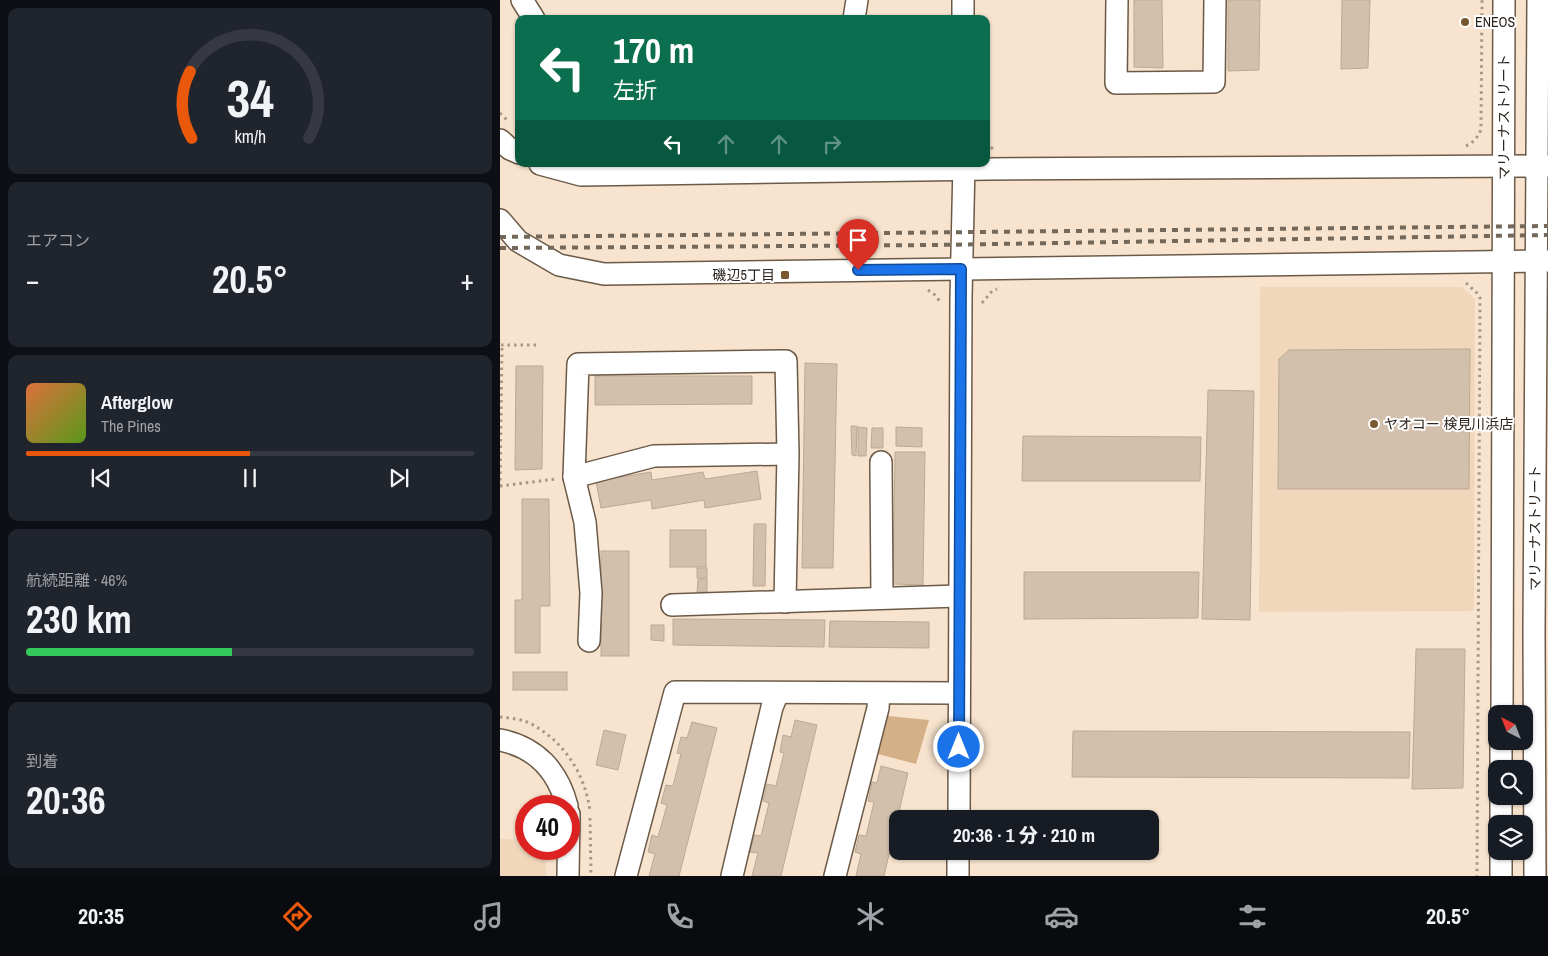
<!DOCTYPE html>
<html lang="ja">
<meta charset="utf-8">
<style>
:root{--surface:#171b24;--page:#20242c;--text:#f1f3f6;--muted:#9ea1a6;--line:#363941;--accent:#ea580c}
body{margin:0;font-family:"Archivo Narrow","Noto Sans JP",sans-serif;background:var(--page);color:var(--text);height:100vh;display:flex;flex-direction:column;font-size:19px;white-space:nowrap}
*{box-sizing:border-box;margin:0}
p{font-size:16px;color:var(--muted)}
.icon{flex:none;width:28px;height:28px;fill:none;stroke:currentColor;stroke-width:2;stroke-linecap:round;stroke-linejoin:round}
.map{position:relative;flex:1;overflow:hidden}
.panel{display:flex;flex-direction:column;gap:8px;padding:8px;background:#0d0f14;width:500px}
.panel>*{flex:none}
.guide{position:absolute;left:15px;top:15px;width:475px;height:152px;border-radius:10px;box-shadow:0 1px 4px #0004;background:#0b6e4f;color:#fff;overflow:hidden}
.needle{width:32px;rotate:318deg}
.controls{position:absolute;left:988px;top:705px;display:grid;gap:10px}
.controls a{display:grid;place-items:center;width:45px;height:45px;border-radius:10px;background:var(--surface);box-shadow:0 1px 4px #0004;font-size:25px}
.speed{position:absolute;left:15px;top:795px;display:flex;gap:10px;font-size:25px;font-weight:700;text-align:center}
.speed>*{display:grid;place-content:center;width:65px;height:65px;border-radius:50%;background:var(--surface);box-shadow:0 1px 4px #0004;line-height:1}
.speed .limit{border:8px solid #d22;background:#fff;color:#111}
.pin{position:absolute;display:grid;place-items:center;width:42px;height:42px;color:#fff;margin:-51px -21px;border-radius:50% 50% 50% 0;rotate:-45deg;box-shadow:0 0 5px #0007}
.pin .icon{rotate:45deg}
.me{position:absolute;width:55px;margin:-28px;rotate:0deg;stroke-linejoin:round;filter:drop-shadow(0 0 4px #0008)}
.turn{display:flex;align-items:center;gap:18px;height:105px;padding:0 15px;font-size:22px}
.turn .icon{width:65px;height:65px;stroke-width:2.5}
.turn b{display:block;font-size:35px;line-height:42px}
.lanes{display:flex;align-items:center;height:48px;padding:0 15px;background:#0003;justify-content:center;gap:25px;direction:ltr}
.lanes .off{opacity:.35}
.big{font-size:38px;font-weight:800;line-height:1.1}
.panel .card{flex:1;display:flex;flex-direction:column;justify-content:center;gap:8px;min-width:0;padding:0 18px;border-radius:10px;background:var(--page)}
.panel .dial{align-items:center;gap:0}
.dial svg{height:130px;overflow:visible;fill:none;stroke:var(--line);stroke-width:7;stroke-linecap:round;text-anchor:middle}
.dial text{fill:var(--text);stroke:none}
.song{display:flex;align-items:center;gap:15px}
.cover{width:60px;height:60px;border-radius:8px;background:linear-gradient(135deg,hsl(20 70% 55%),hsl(90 70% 35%))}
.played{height:5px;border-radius:2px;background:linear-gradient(90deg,var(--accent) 50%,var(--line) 50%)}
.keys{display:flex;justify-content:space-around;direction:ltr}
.heat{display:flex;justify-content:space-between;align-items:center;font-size:28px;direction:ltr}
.charge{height:8px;border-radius:4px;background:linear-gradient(90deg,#34c759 46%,var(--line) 0)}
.trip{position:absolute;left:389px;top:810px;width:270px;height:50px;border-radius:10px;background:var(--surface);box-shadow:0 1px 4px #0004;font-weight:800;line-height:50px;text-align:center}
.tab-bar{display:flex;height:80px;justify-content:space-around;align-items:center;background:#090b0e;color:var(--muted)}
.tab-bar .icon{width:35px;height:35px}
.tab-bar .active{color:var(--accent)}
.tab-bar b{font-size:22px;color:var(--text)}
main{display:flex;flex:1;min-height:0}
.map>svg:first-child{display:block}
.built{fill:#f0d7bc}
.green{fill:#d4b088}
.building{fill:#d3c0ac;stroke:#bba994}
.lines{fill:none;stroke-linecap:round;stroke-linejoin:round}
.minor-casing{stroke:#6b5a48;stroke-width:24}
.path{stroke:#a59686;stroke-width:3;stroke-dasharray:2.5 4;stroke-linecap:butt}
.minor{stroke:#fff;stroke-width:21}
.rail{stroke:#74685b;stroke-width:4;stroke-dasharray:6 6;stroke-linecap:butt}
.route-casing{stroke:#114b97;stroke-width:12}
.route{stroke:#1a73e8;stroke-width:9}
.poi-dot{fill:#79572f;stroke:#fff;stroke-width:2}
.labels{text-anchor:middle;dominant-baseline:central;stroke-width:4;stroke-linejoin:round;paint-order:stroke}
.poi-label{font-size:14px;fill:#2b231c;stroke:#fff;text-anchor:start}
.street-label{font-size:14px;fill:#2b231c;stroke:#fff}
</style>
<main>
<section class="panel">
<div class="card dial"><svg viewBox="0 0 100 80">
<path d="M14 69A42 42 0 1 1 86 69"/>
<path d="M14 69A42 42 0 0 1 13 28" stroke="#ea580c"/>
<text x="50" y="56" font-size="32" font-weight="700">34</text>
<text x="50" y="72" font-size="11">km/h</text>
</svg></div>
<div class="card"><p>エアコン</p>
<div class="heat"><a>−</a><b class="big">20.5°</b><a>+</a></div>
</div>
<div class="card">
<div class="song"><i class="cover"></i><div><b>Afterglow</b><p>The Pines</p></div></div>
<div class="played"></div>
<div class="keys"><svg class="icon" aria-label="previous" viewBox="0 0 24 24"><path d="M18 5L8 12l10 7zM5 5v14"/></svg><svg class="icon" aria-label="pause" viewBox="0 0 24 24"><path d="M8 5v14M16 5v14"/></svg><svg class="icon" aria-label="next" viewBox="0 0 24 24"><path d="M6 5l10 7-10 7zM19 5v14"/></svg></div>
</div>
<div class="card"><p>航続距離 · 46%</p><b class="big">230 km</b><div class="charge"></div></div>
<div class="card"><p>到着</p><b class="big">20:36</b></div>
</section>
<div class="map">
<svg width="1048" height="876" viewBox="0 0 1048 876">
<rect width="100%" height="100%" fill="#f8e4ce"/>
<!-- built -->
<g class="built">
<path d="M760 287H962L975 299 974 611 759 612Z"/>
<path d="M0 839H26V849H46V876H0Z"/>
</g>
<!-- green -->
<path class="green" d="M388 716 429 720 416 764 374 753Z"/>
<!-- building -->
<g class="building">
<path d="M634 0H662L663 68 634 67Z"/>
<path d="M728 0H760L759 70 728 71Z"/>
<path d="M842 0H870L868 68 841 69Z"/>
<path d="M970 349 969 489H778L779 359 789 350Z"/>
<path d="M305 363 337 364 333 568H302Z"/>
<path d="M16 366H43L42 469 15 470Z"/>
<path d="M95 376H252V404L95 405Z"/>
<path d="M708 390 754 391 750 620 702 619Z"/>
<path d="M351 426H357L356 456 352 455Z"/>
<path d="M358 427 367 428 366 456H358Z"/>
<path d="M396 427 422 428V447L396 446Z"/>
<path d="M372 428H383V448H371Z"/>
<path d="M523 436 701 437 700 481H522Z"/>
<path d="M395 452H425L423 585 393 584Z"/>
<path d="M257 471 261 499 205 508 204 500 152 509 151 500 101 508 96 481 151 472 152 480 203 472 205 479Z"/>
<path d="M22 499H49L50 606H40V653H15V600H22Z"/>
<path d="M254 524H266L265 586H253Z"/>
<rect x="170" y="530" width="36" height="37"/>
<rect x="101" y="551" width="28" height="105"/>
<rect x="197" y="568" width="10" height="10"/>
<path d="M524 572H699L698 618 524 619Z"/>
<path d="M198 579H207V592H197Z"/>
<path d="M173 619 325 620 324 647 173 645Z"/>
<path d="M330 621 429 622V648L329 647Z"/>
<path d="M151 625H164V641L151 640Z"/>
<path d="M916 649H965L963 788 912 789Z"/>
<rect x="13" y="672" width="54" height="18"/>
<path d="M295 720 317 725 281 876H252L258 853 250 852 254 835 261 836 269 803 263 801 267 784 276 786 284 753 280 752 283 735 291 737Z"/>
<path d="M192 722 217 728 179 876H149L155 854 148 852 152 835 158 837 167 805 161 803 166 785 173 786 181 754 177 753 181 737 187 738Z"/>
<path d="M104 730 126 735 118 770 96 765Z"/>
<path d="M573 731 910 732 909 778 572 777Z"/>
<path d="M381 766 408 773 384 876H356L361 854 355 852 359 835 366 836 374 802 368 801 372 782 377 783Z"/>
</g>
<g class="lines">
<defs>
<g id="minor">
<path d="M22 0 34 19"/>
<path d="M463 0V19"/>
<path d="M617 0 616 83 714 82 715 0"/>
<path d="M354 19 357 0"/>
<path d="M0 140 10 149 19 153"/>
<path d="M40 164 81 175 489 169 1048 166"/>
<path d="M0 220 18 241 59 265 104 274 1048 261"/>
<path d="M381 462 382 598"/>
<path d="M74 477 85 522 91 593 89 641"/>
<path d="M285 602 288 454 286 361 78 364 74 477 154 456 288 454"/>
<path d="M172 605 459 596"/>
<path d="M1002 714 1004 0"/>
<path d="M0 740C36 747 58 771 67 806"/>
<path d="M1001 769V741"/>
<path d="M459 819 461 297 464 164"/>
<path d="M1001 824V796"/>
<path d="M68 876 69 814"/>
<path d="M126 876 175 692 459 693"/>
<path d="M232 876 272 707 278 693"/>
<path d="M335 876 378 708 379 693"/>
<path d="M458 876V851"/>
<path d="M1001 876V851"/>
<path d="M1035 876 1034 631 1038 0"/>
</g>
</defs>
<!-- minor casing -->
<use href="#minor" class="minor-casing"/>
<!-- path -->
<g class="path">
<path d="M0 113 9 122"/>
<path d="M486 143 493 149"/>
<path d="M966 146C973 143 979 136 981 129L982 0"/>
<path d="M966 283 977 293 980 298 977 876"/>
<path d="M428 290 435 295 441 303"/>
<path d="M482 303 492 291 497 289"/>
<path d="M1 345H38"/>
<path d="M0 486 56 479"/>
<path d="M0 487 2 345"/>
<path d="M0 717C9 718 19 719 27 722 62 738 86 774 90 812"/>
<path d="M90 818 91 876"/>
</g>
<!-- minor -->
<use href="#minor" class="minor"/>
<!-- rail -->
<g class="rail">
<path d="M0 237 1048 226"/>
<path d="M0 248 434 245 1048 235"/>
</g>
</g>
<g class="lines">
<defs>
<path id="route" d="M358 270 461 269 459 747"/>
</defs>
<!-- route casing -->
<use href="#route" class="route-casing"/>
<!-- route -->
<use href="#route" class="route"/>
</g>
<!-- markers -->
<g class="poi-dot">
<circle cx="965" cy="22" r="5"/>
<rect x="280" y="270" width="10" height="10" rx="2.5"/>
<circle cx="874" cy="424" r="5"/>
</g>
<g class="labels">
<!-- poi labels -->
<g class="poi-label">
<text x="975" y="22">ENEOS</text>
<text x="275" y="275" text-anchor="end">磯辺5丁目</text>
<text x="884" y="424">ヤオコー 検見川浜店</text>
</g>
<!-- street labels -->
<g class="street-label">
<text transform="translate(1004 117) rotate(-90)">マリーナストリート</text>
<text transform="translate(1035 528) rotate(-90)">マリーナストリート</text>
</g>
</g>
</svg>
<div class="controls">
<a><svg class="needle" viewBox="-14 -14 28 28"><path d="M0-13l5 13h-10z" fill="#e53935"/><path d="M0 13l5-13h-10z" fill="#9ea1a6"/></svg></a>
<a><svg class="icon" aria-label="search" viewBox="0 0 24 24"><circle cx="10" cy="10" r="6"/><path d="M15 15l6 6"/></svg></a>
<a><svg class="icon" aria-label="layers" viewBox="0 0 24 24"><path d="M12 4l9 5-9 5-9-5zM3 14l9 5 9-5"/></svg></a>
</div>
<div class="speed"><div class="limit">40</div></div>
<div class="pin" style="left:358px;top:270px;background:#d93025"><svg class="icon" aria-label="arrive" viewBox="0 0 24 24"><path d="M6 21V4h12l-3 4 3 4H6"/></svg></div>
<svg class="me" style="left:459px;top:747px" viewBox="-20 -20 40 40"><circle r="17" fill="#1a73e8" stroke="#fff" stroke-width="3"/><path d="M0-11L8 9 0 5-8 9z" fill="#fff"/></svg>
<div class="trip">20:36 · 1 分 · 210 m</div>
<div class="guide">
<div class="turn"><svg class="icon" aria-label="left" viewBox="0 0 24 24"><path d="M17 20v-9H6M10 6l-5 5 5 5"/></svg><div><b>170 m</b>左折</div></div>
<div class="lanes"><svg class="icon" aria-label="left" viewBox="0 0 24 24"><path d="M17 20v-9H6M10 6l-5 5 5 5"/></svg><svg class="icon off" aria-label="ahead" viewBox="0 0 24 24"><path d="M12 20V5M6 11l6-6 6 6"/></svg><svg class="icon off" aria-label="ahead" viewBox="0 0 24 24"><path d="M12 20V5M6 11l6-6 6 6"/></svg><svg class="icon off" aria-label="right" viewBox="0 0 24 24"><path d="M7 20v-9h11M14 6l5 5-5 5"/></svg></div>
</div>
</div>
</main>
<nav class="tab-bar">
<b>20:35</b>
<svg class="icon active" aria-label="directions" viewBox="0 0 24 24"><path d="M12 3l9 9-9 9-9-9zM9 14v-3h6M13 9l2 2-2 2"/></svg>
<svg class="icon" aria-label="music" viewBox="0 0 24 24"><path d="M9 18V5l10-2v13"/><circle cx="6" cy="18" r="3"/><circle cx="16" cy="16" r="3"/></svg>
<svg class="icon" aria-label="phone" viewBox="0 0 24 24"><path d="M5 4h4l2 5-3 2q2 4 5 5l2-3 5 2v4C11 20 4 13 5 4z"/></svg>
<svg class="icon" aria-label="climate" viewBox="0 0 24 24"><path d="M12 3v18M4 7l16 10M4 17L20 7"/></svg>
<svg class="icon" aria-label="car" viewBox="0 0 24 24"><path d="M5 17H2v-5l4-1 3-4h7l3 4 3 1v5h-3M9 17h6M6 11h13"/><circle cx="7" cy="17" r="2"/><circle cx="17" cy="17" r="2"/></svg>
<svg class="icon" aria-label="filters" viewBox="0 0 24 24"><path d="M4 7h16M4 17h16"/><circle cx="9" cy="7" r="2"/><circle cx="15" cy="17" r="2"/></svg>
<b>20.5°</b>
</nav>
